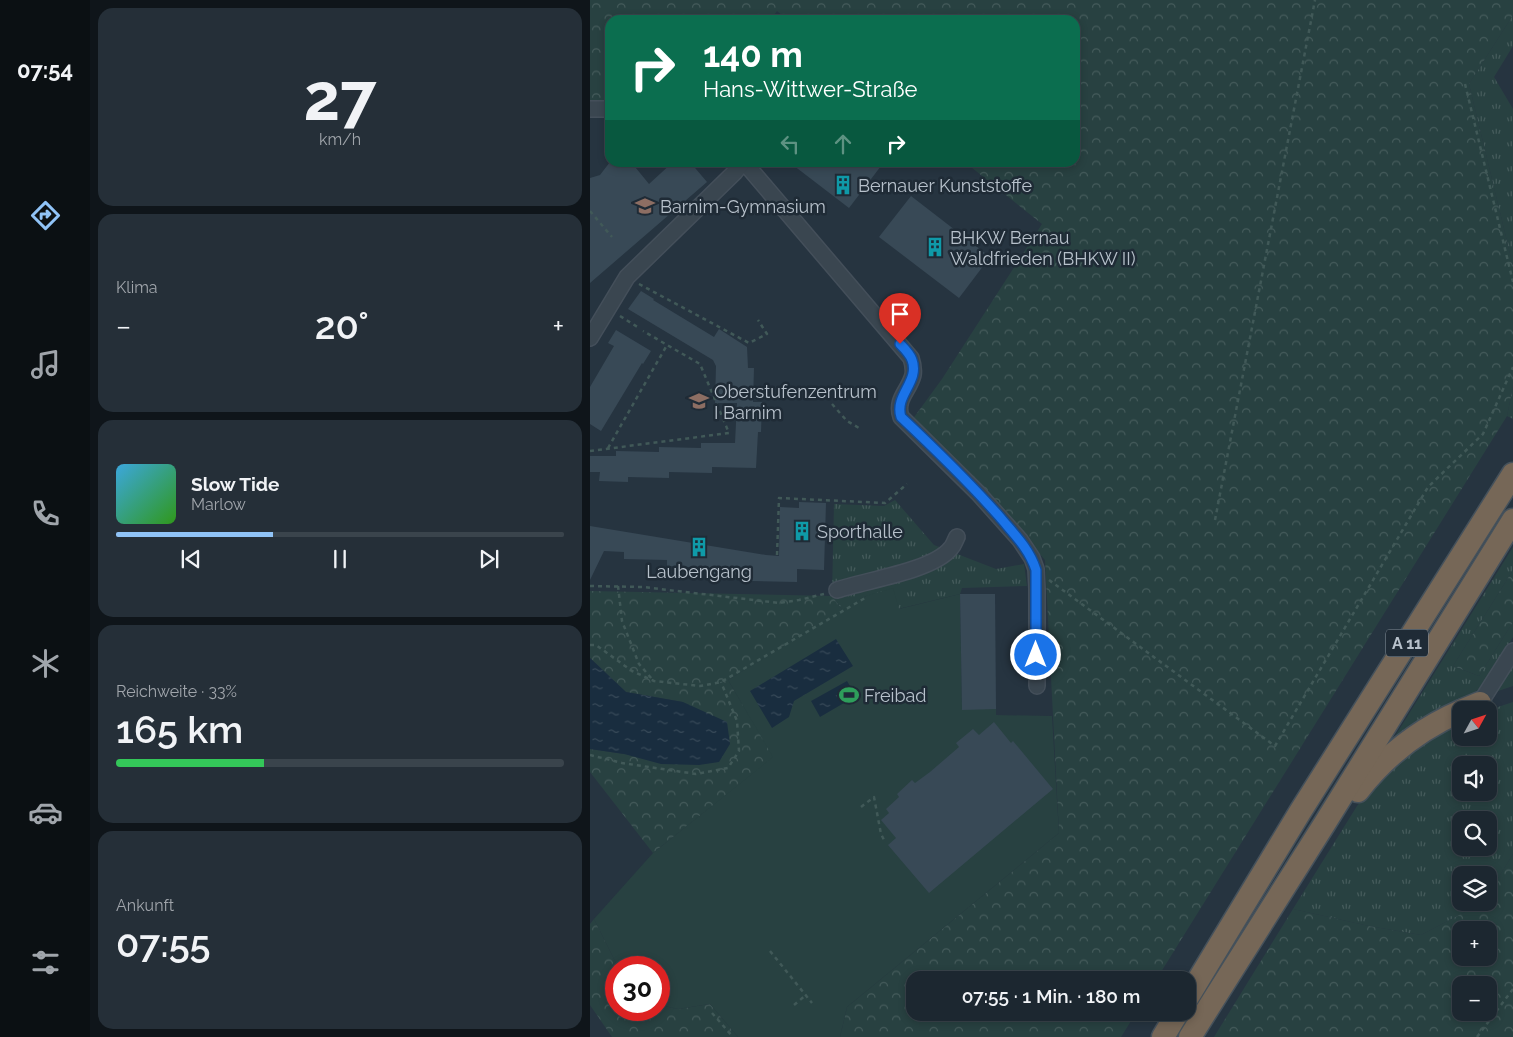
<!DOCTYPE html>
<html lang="de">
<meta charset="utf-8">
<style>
:root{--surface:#1c2730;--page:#252f38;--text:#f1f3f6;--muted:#a0a5ab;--line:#3a444c;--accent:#90c3f7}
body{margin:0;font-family:Raleway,sans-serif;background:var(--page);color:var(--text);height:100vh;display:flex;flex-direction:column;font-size:19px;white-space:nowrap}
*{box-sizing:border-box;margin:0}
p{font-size:16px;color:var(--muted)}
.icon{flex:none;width:28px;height:28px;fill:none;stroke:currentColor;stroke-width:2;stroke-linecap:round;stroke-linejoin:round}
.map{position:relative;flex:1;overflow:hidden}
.drawer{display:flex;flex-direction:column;gap:8px;padding:8px;background:#0f151a;width:500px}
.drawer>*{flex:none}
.top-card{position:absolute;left:15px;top:15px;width:475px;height:152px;border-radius:15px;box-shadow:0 2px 8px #0003,0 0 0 1px var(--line);background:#0b6e4f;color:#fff;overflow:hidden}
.needle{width:32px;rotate:50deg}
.controls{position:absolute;left:862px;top:701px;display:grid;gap:10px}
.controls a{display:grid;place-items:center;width:45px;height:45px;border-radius:10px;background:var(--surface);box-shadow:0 2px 8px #0003,0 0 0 1px var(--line);font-size:25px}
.speed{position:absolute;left:15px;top:956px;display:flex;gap:10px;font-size:25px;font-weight:700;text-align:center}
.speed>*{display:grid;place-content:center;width:65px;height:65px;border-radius:50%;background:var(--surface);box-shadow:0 2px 8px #0003,0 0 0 1px var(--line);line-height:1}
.speed .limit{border:8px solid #d22;background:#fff;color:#111}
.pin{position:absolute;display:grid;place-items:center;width:42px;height:42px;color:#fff;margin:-51px -21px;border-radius:50% 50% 50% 0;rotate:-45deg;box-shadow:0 0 5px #0007}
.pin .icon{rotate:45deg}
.me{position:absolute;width:55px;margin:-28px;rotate:0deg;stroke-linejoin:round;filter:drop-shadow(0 0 4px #0008)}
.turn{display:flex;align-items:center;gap:18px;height:105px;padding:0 15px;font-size:22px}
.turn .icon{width:65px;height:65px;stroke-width:2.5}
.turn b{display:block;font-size:35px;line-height:42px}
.lanes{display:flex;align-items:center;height:48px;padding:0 15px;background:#0003;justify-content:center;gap:25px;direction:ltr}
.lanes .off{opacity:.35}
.big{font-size:38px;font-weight:600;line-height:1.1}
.drawer .widget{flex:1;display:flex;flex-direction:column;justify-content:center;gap:8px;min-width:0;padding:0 18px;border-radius:15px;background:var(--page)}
.drawer .dial{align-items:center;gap:0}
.dial b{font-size:65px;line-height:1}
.song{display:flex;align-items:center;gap:15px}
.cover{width:60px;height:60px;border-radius:8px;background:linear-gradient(135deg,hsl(200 70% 55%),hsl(110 70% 35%))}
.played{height:5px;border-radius:2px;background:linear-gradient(90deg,var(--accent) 35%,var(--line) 35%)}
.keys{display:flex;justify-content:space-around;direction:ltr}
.heat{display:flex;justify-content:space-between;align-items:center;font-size:28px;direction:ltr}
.charge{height:8px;border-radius:4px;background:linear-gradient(90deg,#34c759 33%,var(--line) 0)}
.trip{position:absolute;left:316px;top:971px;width:290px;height:50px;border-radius:15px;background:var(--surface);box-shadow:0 2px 8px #0003,0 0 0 1px var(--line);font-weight:600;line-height:50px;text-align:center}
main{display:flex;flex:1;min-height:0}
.tabs{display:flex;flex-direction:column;width:90px;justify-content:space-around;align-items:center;background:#0b1013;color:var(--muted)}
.tabs .icon{width:35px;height:35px}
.tabs .on{color:var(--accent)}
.tabs b{font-size:22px;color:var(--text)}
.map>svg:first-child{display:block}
.grass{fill:url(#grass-tufts);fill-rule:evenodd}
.forest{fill:url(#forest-crowns);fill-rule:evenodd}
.garden{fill:#284141}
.water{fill:url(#water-ripples)}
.building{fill:#384956}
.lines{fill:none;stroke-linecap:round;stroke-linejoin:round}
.minor-casing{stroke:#444f5a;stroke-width:18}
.highway-casing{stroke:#45515b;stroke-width:25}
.path{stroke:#415958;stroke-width:2.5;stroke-dasharray:4 4;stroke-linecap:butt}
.minor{stroke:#3a4650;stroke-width:15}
.highway{stroke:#766757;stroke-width:22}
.route-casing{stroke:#114b97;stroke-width:12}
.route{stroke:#1a73e8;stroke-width:9}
.labels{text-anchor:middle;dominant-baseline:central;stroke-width:5;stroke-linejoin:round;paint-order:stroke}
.shield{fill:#1f2b36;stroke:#89949e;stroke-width:1}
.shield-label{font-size:16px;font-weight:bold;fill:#b7c1cb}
.poi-label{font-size:18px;fill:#b7c1cb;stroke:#1f2b36;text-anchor:start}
</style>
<main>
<nav class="tabs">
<b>07:54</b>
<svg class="icon on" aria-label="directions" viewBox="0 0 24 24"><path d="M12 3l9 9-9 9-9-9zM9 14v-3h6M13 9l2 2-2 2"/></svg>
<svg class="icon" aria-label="music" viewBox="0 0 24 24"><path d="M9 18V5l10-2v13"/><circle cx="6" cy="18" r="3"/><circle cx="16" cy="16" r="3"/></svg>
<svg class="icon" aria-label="phone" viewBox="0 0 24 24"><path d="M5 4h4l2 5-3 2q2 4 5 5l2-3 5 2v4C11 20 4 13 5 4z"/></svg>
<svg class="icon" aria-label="climate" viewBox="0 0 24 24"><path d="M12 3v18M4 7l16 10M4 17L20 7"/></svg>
<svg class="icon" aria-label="car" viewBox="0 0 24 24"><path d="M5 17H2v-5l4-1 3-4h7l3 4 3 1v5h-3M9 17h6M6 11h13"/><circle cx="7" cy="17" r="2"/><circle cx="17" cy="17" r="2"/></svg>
<svg class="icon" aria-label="filters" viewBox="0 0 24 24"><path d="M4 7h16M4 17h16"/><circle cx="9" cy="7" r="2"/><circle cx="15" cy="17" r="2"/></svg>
</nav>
<section class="drawer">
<div class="widget dial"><b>27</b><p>km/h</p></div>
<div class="widget"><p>Klima</p>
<div class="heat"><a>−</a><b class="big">20°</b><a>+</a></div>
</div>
<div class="widget">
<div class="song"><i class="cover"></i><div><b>Slow Tide</b><p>Marlow</p></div></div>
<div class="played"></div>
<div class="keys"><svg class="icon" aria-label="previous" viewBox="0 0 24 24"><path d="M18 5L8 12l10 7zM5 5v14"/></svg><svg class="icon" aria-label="pause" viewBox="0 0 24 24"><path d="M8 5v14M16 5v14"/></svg><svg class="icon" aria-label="next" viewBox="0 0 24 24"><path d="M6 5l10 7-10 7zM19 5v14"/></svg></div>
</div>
<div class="widget"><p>Reichweite · 33%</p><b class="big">165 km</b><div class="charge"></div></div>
<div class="widget"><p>Ankunft</p><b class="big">07:55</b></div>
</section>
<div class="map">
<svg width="923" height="1037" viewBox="0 0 923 1037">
<defs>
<pattern id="grass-tufts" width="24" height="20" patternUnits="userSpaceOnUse" patternTransform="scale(1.25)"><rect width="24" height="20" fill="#284141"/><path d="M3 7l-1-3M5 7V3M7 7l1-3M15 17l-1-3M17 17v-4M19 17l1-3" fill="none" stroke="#455b5b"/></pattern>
<pattern id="forest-crowns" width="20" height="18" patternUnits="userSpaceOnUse" patternTransform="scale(1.25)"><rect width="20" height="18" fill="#284141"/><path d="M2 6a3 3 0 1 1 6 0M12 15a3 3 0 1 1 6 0" fill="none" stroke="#455b5b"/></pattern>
<pattern id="water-ripples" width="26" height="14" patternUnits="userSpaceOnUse" patternTransform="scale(1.25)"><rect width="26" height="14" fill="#192d3f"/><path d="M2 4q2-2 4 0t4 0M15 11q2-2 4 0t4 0" fill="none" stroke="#384a59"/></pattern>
</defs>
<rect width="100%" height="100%" fill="#263440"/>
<!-- grass -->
<g class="grass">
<path d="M923 15V46L904 77 923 109V266L879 84Z"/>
<path d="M923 386V419L917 416Z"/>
<path d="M305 500 344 545 406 569 434 564 437 586 372 588 370 594 308 609 276 596 253 611 242 596 244 504 294 506Z"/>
<path d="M923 547V570L863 666 889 676 923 622V637L890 688 877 698 800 747 802 741Z"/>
<path d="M923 661V686L902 693Z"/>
<path d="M923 702V854L899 893V875H871V902L892 903 831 935 779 926 703 909 767 806 797 768 829 744 871 722V738H899V710ZM871 765H899V792H871ZM871 820H899V848H871Z"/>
</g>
<!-- forest -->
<g class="forest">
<path d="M0 0H923V15L879 84 923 266V386L917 416 566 980H325V1012L546 1013 531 1037H250L257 1007 469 833 455 560 398 495 322 420 352 379 452 224 376 163 485 162V20H198L187 11 180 20H20V101L0 100Z"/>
<path d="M923 570V622L889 676 863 666Z"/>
<path d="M0 591 242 596 253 611 138 680 184 757 63 853 0 772V749L34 754 93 702 36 692 0 658Z"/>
<path d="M923 854V1037H624L703 909 779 926 831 935 892 903 899 902V893ZM871 930H899V958H871ZM871 985H899V1012H871Z"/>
<path d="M4 919 28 967 26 968V1010H69V1005L88 1009 120 1004 148 1037H22L0 1005V924Z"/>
</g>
<!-- garden -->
<path class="garden" d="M303 588 309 609 370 594 372 709H406V715L462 716 469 833 257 1007 250 1037H148L120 1004 88 1009 69 1005V968L28 967 4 919 63 853 183 757 138 680 276 596Z"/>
<!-- water -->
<g class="water">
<path d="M246 639 263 666 204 701 199 717 182 728 160 691Z"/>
<path d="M0 658 36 692 93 702 137 722 140 744 129 762 109 765 71 764 34 754 0 749Z"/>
<path d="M257 681 266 696 230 717 221 701Z"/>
</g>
<!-- building -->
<g class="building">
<path d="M20 162H41L59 184 83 162H100L117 182 0 283V178L10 175Z"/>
<path d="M199 162H294L259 208Z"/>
<path d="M321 196 400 257 369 298 289 237Z"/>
<path d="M51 291 64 299 63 300 124 337 129 329 157 347 158 368H164L163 402H172L171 432H168L166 468 122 467V473L79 472V478L38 477V482L9 481 10 472H0V456H26V451L69 452V447L111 448V443H145L147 403H125L126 366 123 360 38 309Z"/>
<path d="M26 330 61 351 53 364 52 363 11 431 0 424V387L24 346 18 343Z"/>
<path d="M209 502 236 503 234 570 207 569V582L162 581V575L121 574V568L77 566V560L34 559V552L14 551 0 580V526L176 555 189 556 190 507 209 508Z"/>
<path d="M370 594H405L406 709 372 710Z"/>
<path d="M404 722 421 743 423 741 463 789 339 893 298 845 306 838 291 820 299 813 296 809 309 797 307 794 322 780 325 783 340 772 369 747 366 743 383 729 389 735Z"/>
</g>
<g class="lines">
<defs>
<g id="minor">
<path d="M0 109H20"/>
<path d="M154 162 321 358C323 364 324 369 323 375 319 391 305 399 311 417L388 493 430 540 442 558 446 569 447 589V686"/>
<path d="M0 338 37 277 145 172 153 162"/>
<path d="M247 590C276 580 343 571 361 548 364 545 365 540 367 537"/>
<path d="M890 703 923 651"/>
</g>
<g id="highway">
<path d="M873 710 890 703"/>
<path d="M768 791C795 756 830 729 871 711"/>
<path d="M598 997 710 812 923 474"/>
<path d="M573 1037 588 1012"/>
<path d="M600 1037 735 823 923 520"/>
</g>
</defs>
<!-- minor casing -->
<use href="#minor" class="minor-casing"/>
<!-- highway casing -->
<use href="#highway" class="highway-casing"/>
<!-- path -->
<g class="path">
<path d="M875 84 923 282"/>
<path d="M0 211 22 237"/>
<path d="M49 284 159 343 177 334 168 320"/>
<path d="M30 316 49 328"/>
<path d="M242 404 257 421 269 428"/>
<path d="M18 448 77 345"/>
<path d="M0 451 139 433 110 364 53 331"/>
<path d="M625 520 725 0"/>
<path d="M187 555 189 498 295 503 317 484"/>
<path d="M459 580 685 746 838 487 893 434 923 367"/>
<path d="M0 586 53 587 189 603 209 600 234 594"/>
<path d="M28 586 32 621 49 664 62 679"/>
<path d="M0 645H6L42 671 64 681 110 686 131 682 275 598"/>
<path d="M0 755 32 763 106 774 138 768 149 751 147 721 131 682"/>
<path d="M271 807 284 797 291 834 295 842"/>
<path d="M180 951 222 1003"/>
<path d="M204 1005 216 995"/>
<path d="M122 1013 143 1037"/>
<path d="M887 1037 923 989"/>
</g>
<!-- minor -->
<use href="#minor" class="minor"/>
<!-- highway -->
<use href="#highway" class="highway"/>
</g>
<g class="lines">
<defs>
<path id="route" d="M310 344C314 348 320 354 322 360 330 382 304 395 311 417 345 449 378 481 409 516 423 533 439 548 446 570V655"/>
</defs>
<!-- route casing -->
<use href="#route" class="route-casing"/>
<!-- route -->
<use href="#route" class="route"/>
</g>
<!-- icons -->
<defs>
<symbol id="building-bare" viewBox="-9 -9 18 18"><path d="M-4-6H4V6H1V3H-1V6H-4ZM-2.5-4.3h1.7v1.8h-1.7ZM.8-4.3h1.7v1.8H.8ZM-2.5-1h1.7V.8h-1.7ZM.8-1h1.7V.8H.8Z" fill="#0f9aa8" stroke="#1f2b36" stroke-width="2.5" paint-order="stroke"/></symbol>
<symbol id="school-bare" viewBox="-9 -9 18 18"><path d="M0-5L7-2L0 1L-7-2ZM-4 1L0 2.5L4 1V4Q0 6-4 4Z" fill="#8d6e63" stroke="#1f2b36" stroke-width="2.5" paint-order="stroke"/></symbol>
<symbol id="stadium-bare" viewBox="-9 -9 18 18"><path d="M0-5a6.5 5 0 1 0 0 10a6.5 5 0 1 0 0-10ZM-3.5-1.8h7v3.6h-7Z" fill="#2e9e5b" stroke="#1f2b36" stroke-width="2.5" paint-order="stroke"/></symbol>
</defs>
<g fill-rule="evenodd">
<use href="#building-bare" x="239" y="171" width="28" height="28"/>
<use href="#school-bare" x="41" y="192" width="28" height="28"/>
<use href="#building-bare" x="331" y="233" width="28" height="28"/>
<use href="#school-bare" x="95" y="387" width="28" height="28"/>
<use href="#building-bare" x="198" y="517" width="28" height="28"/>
<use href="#building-bare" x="95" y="533" width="28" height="28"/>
<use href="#stadium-bare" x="245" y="681" width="28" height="28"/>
</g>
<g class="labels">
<!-- shield labels -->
<rect class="shield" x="796" y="629.5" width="42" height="27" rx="4"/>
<g class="shield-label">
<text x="817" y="643">A 11</text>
</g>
<!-- poi labels -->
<g class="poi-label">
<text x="268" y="185">Bernauer Kunststoffe</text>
<text x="70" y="206">Barnim-Gymnasium</text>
<text x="360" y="237">BHKW Bernau<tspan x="360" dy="21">Waldfrieden (BHKW II)</tspan></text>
<text x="124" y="391">Oberstufenzentrum<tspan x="124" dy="21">I Barnim</tspan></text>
<text x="227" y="531">Sporthalle</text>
<text x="109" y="571" text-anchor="middle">Laubengang</text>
<text x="274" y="695">Freibad</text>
</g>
</g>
</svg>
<div class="controls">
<a><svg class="needle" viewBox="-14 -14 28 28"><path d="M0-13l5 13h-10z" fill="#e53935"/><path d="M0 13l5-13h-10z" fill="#a0a5ab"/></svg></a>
<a><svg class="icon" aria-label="sound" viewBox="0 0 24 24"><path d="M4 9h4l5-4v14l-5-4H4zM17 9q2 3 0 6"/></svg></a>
<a><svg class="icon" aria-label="search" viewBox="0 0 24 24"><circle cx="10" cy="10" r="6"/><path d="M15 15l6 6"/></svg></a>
<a><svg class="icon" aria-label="layers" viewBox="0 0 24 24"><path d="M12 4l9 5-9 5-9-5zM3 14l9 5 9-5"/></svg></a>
<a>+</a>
<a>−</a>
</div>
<div class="speed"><div class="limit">30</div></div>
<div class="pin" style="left:310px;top:344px;background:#d93025"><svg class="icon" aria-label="arrive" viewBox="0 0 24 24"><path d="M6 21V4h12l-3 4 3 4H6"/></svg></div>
<svg class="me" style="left:446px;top:655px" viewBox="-20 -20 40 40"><circle r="17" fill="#1a73e8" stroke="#fff" stroke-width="3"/><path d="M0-11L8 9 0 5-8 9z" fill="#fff"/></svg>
<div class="trip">07:55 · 1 Min. · 180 m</div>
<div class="top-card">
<div class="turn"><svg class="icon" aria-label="right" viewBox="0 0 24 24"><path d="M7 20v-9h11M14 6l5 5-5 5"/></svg><div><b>140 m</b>Hans-Wittwer-Straße</div></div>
<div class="lanes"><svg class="icon off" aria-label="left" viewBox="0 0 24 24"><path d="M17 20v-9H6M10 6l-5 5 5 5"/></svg><svg class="icon off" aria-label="ahead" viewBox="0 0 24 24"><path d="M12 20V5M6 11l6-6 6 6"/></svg><svg class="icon" aria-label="right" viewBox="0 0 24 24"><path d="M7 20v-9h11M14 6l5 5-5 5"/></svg></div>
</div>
</div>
</main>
